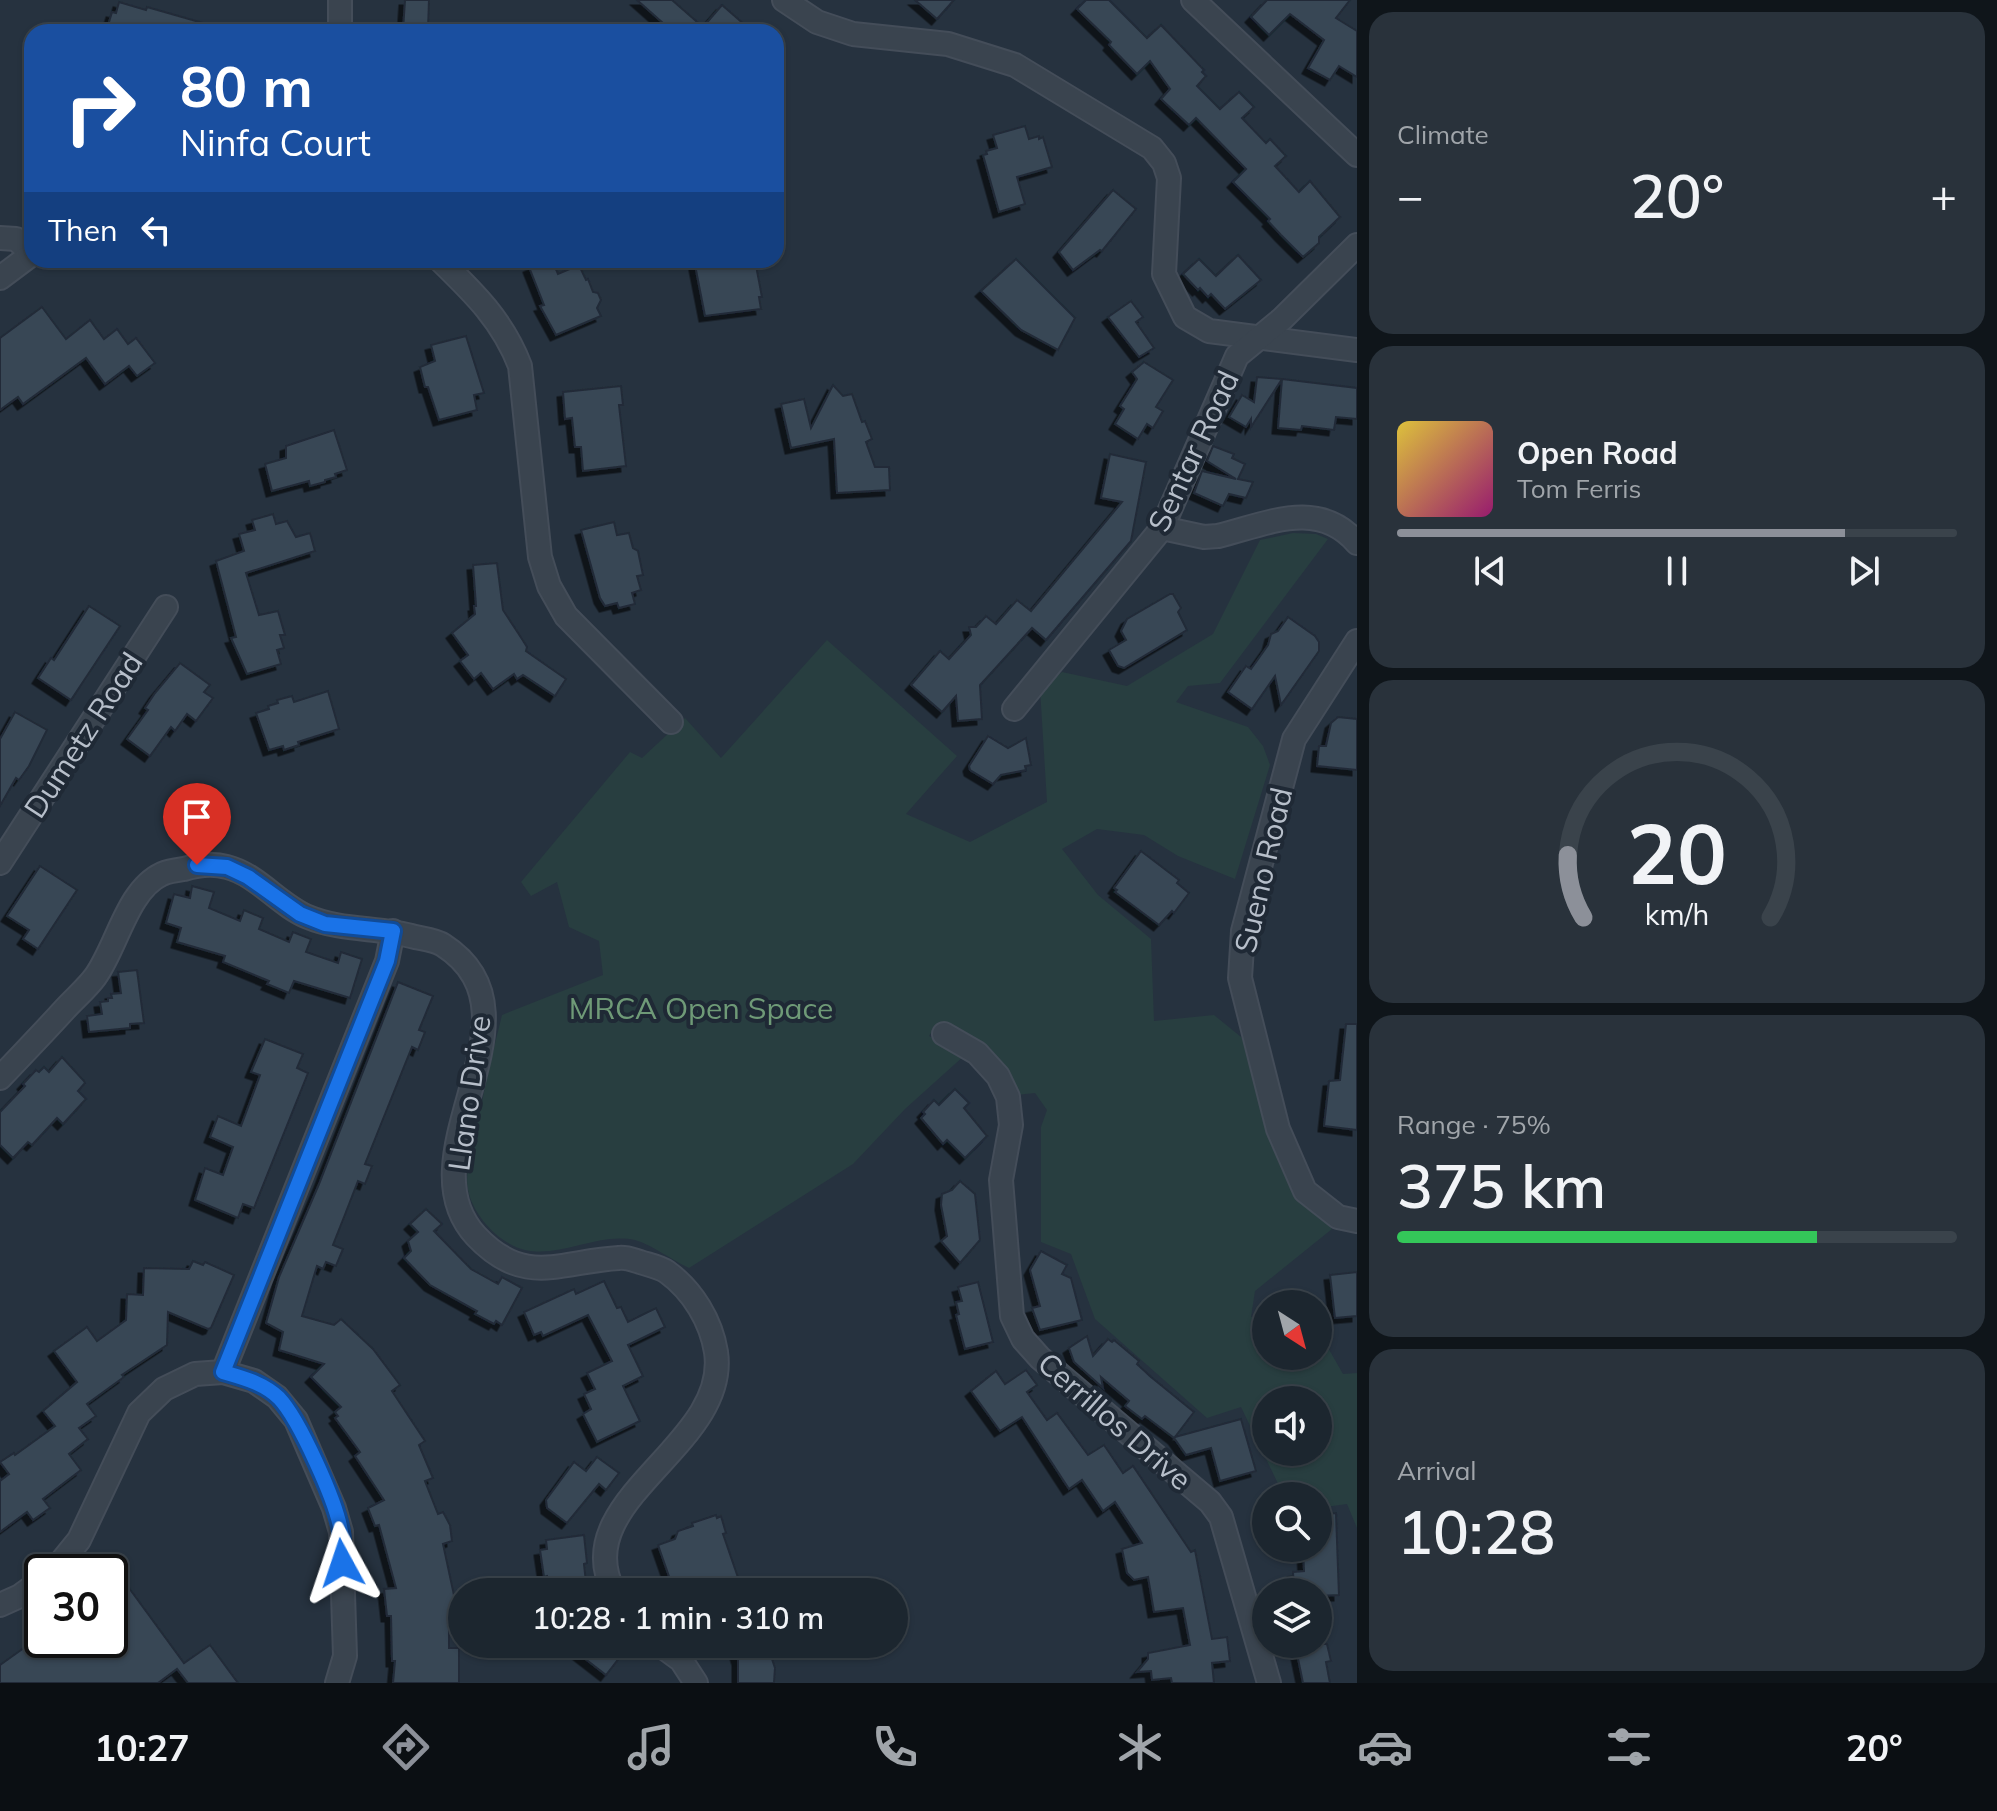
<!DOCTYPE html>
<meta charset="utf-8">
<style>
:root{--surface:#1c262f;--page:#29323b;--text:#f1f3f6;--muted:#a0a5aa;--line:#3a434b;--accent:#8c9099}
body{margin:0;font-family:Mulish,sans-serif;background:var(--page);color:var(--text);height:100vh;display:flex;flex-direction:column;font-size:30px;white-space:nowrap}
*{box-sizing:border-box;margin:0}
p{font-size:26px;color:var(--muted)}
.icon{flex:none;width:44px;height:44px;fill:none;stroke:currentColor;stroke-width:2;stroke-linecap:round;stroke-linejoin:round}
.map{position:relative;flex:1;overflow:hidden}
.details{display:flex;flex-direction:column;gap:12px;padding:12px;background:#0f151a;width:640px}
.details>*{flex:none}
.hud{position:absolute;left:24px;top:24px;width:760px;height:244px;border-radius:24px;box-shadow:0 2px 6px #0004,0 0 0 2px var(--line);background:#1a4fa0;color:#fff;overflow:hidden}
.needle{width:52px;rotate:144deg}
.controls{position:absolute;left:1252px;top:1290px;display:grid;gap:16px}
.controls a{display:grid;place-items:center;width:80px;height:80px;border-radius:50%;background:var(--surface);box-shadow:0 2px 6px #0004,0 0 0 2px var(--line);font-size:40px}
.speed{position:absolute;left:24px;top:1554px;display:flex;gap:16px;font-size:40px;font-weight:700;text-align:center}
.speed>*{display:grid;place-content:center;width:104px;height:104px;border-radius:50%;background:var(--surface);box-shadow:0 2px 6px #0004,0 0 0 2px var(--line);line-height:1}
.speed .limit{border:4px solid #111;border-radius:12px;background:#fff;color:#111}
.pin{position:absolute;display:grid;place-items:center;width:68px;height:68px;color:#fff;margin:-82px -34px;border-radius:50% 50% 50% 0;rotate:-45deg;box-shadow:0 0 8px #0007}
.pin .icon{rotate:45deg}
.me{position:absolute;width:88px;margin:-44px;rotate:355deg;stroke-linejoin:round;filter:drop-shadow(0 0 6px #0008)}
.turn{display:flex;align-items:center;gap:28px;height:168px;padding:0 24px;font-size:36px}
.turn .icon{width:104px;height:104px;stroke-width:2.5}
.turn b{display:block;font-size:56px;line-height:68px}
.then{display:flex;align-items:center;height:76px;padding:0 24px;background:#0003;gap:16px;font-size:30px}
.big{font-size:60px;font-weight:600;line-height:1.1}
.details .tile{flex:1;display:flex;flex-direction:column;justify-content:center;gap:12px;min-width:0;padding:0 28px;border-radius:24px;background:var(--page)}
.details .dial{align-items:center;gap:0}
.dial svg{height:208px;overflow:visible;fill:none;stroke:var(--line);stroke-width:7;stroke-linecap:round;text-anchor:middle}
.dial text{fill:var(--text);stroke:none}
.song{display:flex;align-items:center;gap:24px}
.cover{width:96px;height:96px;border-radius:12px;background:linear-gradient(135deg,hsl(50 70% 55%),hsl(320 70% 35%))}
.played{height:8px;border-radius:4px;background:linear-gradient(90deg,var(--accent) 80%,var(--line) 80%)}
.keys{display:flex;justify-content:space-around;direction:ltr}
.heat{display:flex;justify-content:space-between;align-items:center;font-size:44px;direction:ltr}
.charge{height:12px;border-radius:6px;background:linear-gradient(90deg,#34c759 75%,var(--line) 0)}
.trip{position:absolute;left:448px;top:1578px;width:460px;height:80px;border-radius:40px;background:var(--surface);box-shadow:0 2px 6px #0004,0 0 0 2px var(--line);font-weight:600;line-height:80px;text-align:center}
.menu{display:flex;height:128px;justify-content:space-around;align-items:center;background:#0b0f13;color:var(--muted)}
.menu .icon{width:56px;height:56px}
.menu .selected{color:var(--accent)}
.menu b{font-size:36px;color:var(--text)}
main{display:flex;flex:1;min-height:0}
.map>svg:first-child{display:block}
.green{fill:#283e40;fill-rule:evenodd}
.building{fill:#384655;stroke:#212b37;stroke-width:2;filter:url(#shadow)}
.lines{fill:none;stroke-linecap:round;stroke-linejoin:round}
.minor-casing{stroke:#444d59;stroke-width:26}
.minor{stroke:#3a444f;stroke-width:22}
.route-casing{stroke:#114b97;stroke-width:20}
.route{stroke:#1a73e8;stroke-width:14}
.labels{text-anchor:middle;dominant-baseline:central;stroke-width:8;stroke-linejoin:round;paint-order:stroke}
.street-label{font-size:30px;fill:#b7bfca;stroke:#1f2935}
.park-label{font-size:30px;fill:#6f9a77;stroke:#1f2935}
</style>
<main>
<div class="map">
<svg width="1357" height="1683" viewBox="0 0 1357 1683">
<defs>
<filter id="shadow"><feDropShadow dx="-5.5" dy="5.5" stdDeviation="0" flood-color="#0009"/></filter>
</defs>
<rect width="100%" height="100%" fill="#26323f"/>
<!-- green -->
<path class="green" d="M1293 533 1316 534 1328 539 1220 683 1188 686 1176 702 1248 727 1263 746 1270 765 1235 879 1178 856 1144 835 1097 829 1062 849 1098 895 1151 939 1154 1021 1214 1015 1246 1041 1279 1163 1300 1195 1332 1229 1255 1291 1251 1317 1266 1315V1356H1318V1307L1323 1306V1339L1343 1374 1357 1373V1528L1347 1504 1318 1508V1496H1284L1241 1407 1207 1418 1095 1319 1071 1254 1041 1242V1127L1047 1110 1035 1093 1015 1095 990 1048 937 1024 929 1036 965 1055 905 1109 853 1164 689 1268C674 1261 650 1244 635 1240 598 1232 561 1258 525 1250 499 1244 473 1215 468 1190 465 1177 470 1160 473 1147 481 1103 491 1059 502 1015L603 975 599 941 569 927 557 882 531 896 521 882 630 752 642 758 685 718 721 758 827 640 957 756 906 814 970 842 1047 802 1040 689 1062 672 1127 686 1213 634 1260 540ZM1266 1400H1318V1452H1266Z"/>
<!-- building -->
<g class="building">
<path d="M405 0H429L428 31 403 30Z"/>
<path d="M637 0H672L703 27 722 5 753 32H673Z"/>
<path d="M915 0H954L937 19Z"/>
<path d="M1086 0H1109L1147 38 1161 25 1204 70 1202 72 1206 76 1197 86 1220 109 1239 92 1254 107 1242 118 1266 143 1270 139 1286 156 1275 166 1299 192 1310 181 1340 217 1319 237V243L1303 257 1281 235 1268 221 1270 219 1233 182 1246 169 1196 118 1189 125 1161 99 1170 89 1150 61 1137 74 1109 45 1111 42 1077 9Z"/>
<path d="M1267 0H1350L1336 18 1357 31V77L1339 66 1330 80 1308 68 1324 40 1290 14 1269 35 1251 17Z"/>
<path d="M119 2 146 10 147 7 217 27 216 32H106L112 12 116 13Z"/>
<path d="M1025 126 1029 139 1039 136V139L1043 137 1052 167 1017 177 1025 204 999 212 983 155 987 154 986 151 997 148 993 135Z"/>
<path d="M1113 190 1136 209 1102 251 1100 250 1073 270 1059 252Z"/>
<path d="M1238 255 1261 280 1225 309 1211 294 1208 297 1200 288 1198 290 1183 274 1199 259 1216 276Z"/>
<path d="M1016 259 1075 318 1058 350 1021 330 981 291Z"/>
<path d="M546 260H552L558 274 579 265 586 280 588 279 593 292 598 293 601 300 597 308 601 316 556 335 540 306 544 305 529 267Z"/>
<path d="M694 260H755L762 297H759L761 309 705 316Z"/>
<path d="M1131 301 1143 317 1136 322 1154 348 1139 357 1108 317Z"/>
<path d="M42 307 66 339 90 320 104 339 117 329 128 344 136 338 155 363 137 376 129 366 105 384 86 358 23 404 18 397 0 410V338Z"/>
<path d="M466 336 484 393 474 395 477 410 439 420 428 387H425L420 367 435 361 431 345Z"/>
<path d="M1144 362 1173 380 1156 407 1163 411 1153 428 1147 424 1138 439 1115 424 1124 409 1120 406 1137 379 1132 372Z"/>
<path d="M1257 377 1282 379 1251 427V419L1246 427 1229 417 1242 395 1254 402Z"/>
<path d="M1282 379 1357 388V419L1336 417 1334 430 1302 426 1301 430 1278 428Z"/>
<path d="M833 385 843 396 852 394 862 422 865 421 872 439 866 442 875 467H889L890 490 837 493 834 439 791 448 781 404 804 399 811 428Z"/>
<path d="M621 386 623 405H619L626 466 583 471 581 447H575L572 418 565 419 563 392Z"/>
<path d="M334 430 347 470 335 474 336 477 325 480V482L310 486 309 481 272 491 265 464 286 458V446Z"/>
<path d="M1213 446 1234 454 1232 458 1245 464 1238 479 1253 482 1246 498 1229 494 1223 506 1194 493 1202 471 1236 479 1207 461Z"/>
<path d="M1110 454 1146 462 1131 541 1046 640 1032 628 980 685 982 719 958 721 956 696 942 712 911 685 940 651 949 659 971 635 969 627H976L986 616 996 624 1017 600 1031 611 1122 502 1101 498Z"/>
<path d="M273 514 276 524 287 521 296 537 310 533 315 551 246 573 259 615 278 611 285 635H280L284 648 277 650 281 664 247 674 231 638 236 637 216 561 244 551 239 534 255 530 252 520Z"/>
<path d="M614 522 617 535 629 533 633 548 638 551 643 575 637 576 641 590 632 593 635 604 619 608 617 603 605 606 600 598 581 530Z"/>
<path d="M497 563 503 610 522 639 527 647 526 651 566 679 555 696 523 675 517 679 514 674 493 689 481 673 474 679 460 661 468 655 452 633 475 614 474 606H476L473 565Z"/>
<path d="M1170 594H1173L1181 608 1178 612 1187 630 1124 668 1118 666 1109 650 1126 640 1121 631 1127 619Z"/>
<path d="M89 606 120 626 71 700 38 678 51 658 54 660Z"/>
<path d="M1288 617 1315 636 1319 642V651L1281 705 1275 676 1252 709 1228 692 1246 666 1251 669 1268 645 1271 634 1278 631Z"/>
<path d="M180 663 210 685 204 692 213 698 196 721 187 714 175 731 171 727 150 756 127 739 148 710 145 708 155 693Z"/>
<path d="M328 691 339 729 298 742 299 745 284 750 283 746 269 750 256 713 269 709 268 706 278 703 277 700 292 696 294 702Z"/>
<path d="M15 712 47 730 29 766 19 780 16 778 0 806V739Z"/>
<path d="M1338 717 1357 719V770L1317 766 1319 746H1326L1331 723Z"/>
<path d="M988 736 1008 748 1026 738 1031 765 1025 766 1026 770 1001 775 993 784 970 770 969 766Z"/>
<path d="M1141 851 1179 880 1177 883 1189 893 1174 913 1172 911 1159 925 1115 892 1117 890 1114 888Z"/>
<path d="M40 866 77 890 38 949 23 939 29 930 7 916Z"/>
<path d="M192 886 214 892 209 908 240 921 244 910 263 918 259 929 289 942 293 932 311 939 306 952 338 963 341 952 362 959 350 998 294 981 289 993 267 984 269 981 223 962 225 956 177 942 181 928 166 923 174 894 190 898Z"/>
<path d="M137 970 144 1023 130 1024V1028L89 1032 87 1016 102 1014 100 1002 108 1001V998H112L111 994 121 993 118 972Z"/>
<path d="M398 982 433 996 419 1030 425 1032 418 1050 412 1047 365 1164 372 1166 365 1184 358 1181 346 1212 333 1245 343 1249 336 1266 326 1262 323 1269 317 1266 302 1316 334 1325 341 1319 373 1349 400 1385 392 1391 425 1441 419 1445 433 1478 425 1481 438 1514 443 1512 450 1525 452 1541 443 1544 457 1609 449 1610V1648H459V1683H393L395 1661H392L391 1616H387L384 1589 396 1588 379 1525 375 1526 368 1508 384 1500 355 1456 360 1452 335 1418 338 1416 335 1412 341 1407 311 1377 324 1364 279 1350 283 1332 266 1323 279 1277 319 1184Z"/>
<path d="M1346 1024H1357V1130L1324 1126 1329 1081 1340 1080Z"/>
<path d="M265 1039 303 1054 297 1068 308 1073 254 1208 243 1204 238 1218 195 1200 205 1168 223 1175 233 1147 210 1137 218 1116 241 1126 260 1075 251 1072Z"/>
<path d="M62 1057 84 1081 85 1083 78 1091 86 1099 63 1124 57 1118 32 1145 28 1142 13 1158 0 1145V1112L25 1086 23 1084 36 1070 39 1072 44 1067 49 1072Z"/>
<path d="M955 1089 969 1103 964 1108 987 1136 965 1158 947 1140 943 1144 921 1118 925 1114 923 1112 934 1100 939 1105Z"/>
<path d="M960 1181 975 1194 980 1240 960 1263 941 1241 947 1236 941 1205 942 1194 952 1190Z"/>
<path d="M426 1209 442 1224 434 1231 471 1269 498 1284 502 1277 522 1288 502 1325 496 1321 494 1324 475 1314 477 1311 430 1285 404 1258 411 1251 408 1241 418 1232 410 1224Z"/>
<path d="M1041 1251 1067 1265 1062 1274 1071 1278 1082 1320 1040 1330 1032 1308 1040 1306 1030 1270Z"/>
<path d="M193 1261 203 1265 205 1262 234 1275 211 1328 208 1329 168 1312 167 1345 122 1375 124 1377 87 1404 96 1416 79 1428 88 1439 69 1454 81 1470 43 1499 50 1508 33 1520 27 1512 0 1532V1481L9 1474 0 1462 14 1453 15 1455 55 1426 43 1411 77 1382 54 1351 87 1327 97 1341 126 1320 127 1294 143 1295 144 1268 189 1269Z"/>
<path d="M1357 1272V1316L1335 1318 1330 1275Z"/>
<path d="M604 1281 617 1308 621 1307 628 1322 656 1308 665 1327 628 1345 643 1376 623 1386 640 1421 597 1442 583 1414 591 1409 584 1394 595 1389 587 1373 612 1361 588 1315 543 1336 541 1332 534 1335 524 1312 574 1289 576 1294Z"/>
<path d="M978 1282 993 1342 965 1349 956 1315 959 1314 956 1302 962 1301 958 1287Z"/>
<path d="M1087 1336 1093 1356 1108 1339 1112 1342 1114 1340 1139 1361 1137 1364 1151 1377 1194 1412 1175 1437 1241 1419 1256 1471 1220 1481 1211 1448 1186 1455 1174 1438 1145 1416 1142 1419 1125 1406 1129 1401 1101 1377 1103 1388 1074 1362 1069 1348Z"/>
<path d="M1026 1370 1037 1385 1027 1392 1047 1420 1057 1413 1088 1455 1104 1445 1123 1473 1133 1466 1191 1552 1195 1550 1212 1639 1227 1637 1230 1661 1212 1663 1214 1683H1172L1171 1678 1152 1680 1151 1671 1137 1672 1148 1659V1653L1190 1645 1183 1608 1154 1612 1148 1577 1134 1580 1127 1573 1122 1549 1142 1543 1115 1502 1103 1511 1082 1480 1069 1489 1022 1417 1000 1431 971 1391 996 1371 1005 1384Z"/>
<path d="M597 1457 619 1473 606 1490 599 1484 567 1523 547 1508 546 1500 574 1462 586 1471Z"/>
<path d="M1336 1513 1339 1595 1318 1596V1592H1294L1293 1572 1304 1571 1303 1548H1318V1515Z"/>
<path d="M716 1515 717 1518 721 1516 726 1533 723 1534 743 1592H686L684 1581 672 1585 658 1545 675 1539 678 1531 693 1526 692 1523Z"/>
<path d="M584 1535 587 1563 584 1564 587 1592H549L547 1576 544 1577 540 1550 547 1549 546 1540Z"/>
<path d="M110 1562 184 1663 210 1645 238 1683H188L177 1669 158 1683H0V1665L35 1640H110Z"/>
<path d="M566 1644H630L606 1675Z"/>
<path d="M733 1644H767L775 1668 774 1683H738V1660Z"/>
<path d="M1295 1644H1327L1331 1661 1326 1662 1330 1683H1303Z"/>
</g>
<g class="lines">
<defs>
<g id="minor">
<path d="M784 0 817 22 853 34 948 44 1015 65 1152 148 1164 163 1169 178 1164 274 1185 317 1209 331 1357 350"/>
<path d="M1193 0 1357 155"/>
<path d="M340 32V0"/>
<path d="M0 238 16 239 32 254"/>
<path d="M440 260C474 293 503 321 520 366L540 557 549 586 566 616 671 722"/>
<path d="M0 278 32 254"/>
<path d="M1162 528 1204 537 1218 536C1267 524 1318 498 1357 543"/>
<path d="M1357 641 1294 739 1243 931 1240 978 1278 1129 1305 1191 1338 1217 1357 1221"/>
<path d="M1014 709 1162 528 1237 356 1282 319 1357 245"/>
<path d="M0 863 166 607"/>
<path d="M944 1034 977 1053 998 1076 1008 1097 1011 1125 1001 1180 1012 1316 1023 1339 1040 1358 1210 1502 1221 1517 1269 1683"/>
<path d="M0 1078C22 1055 44 1032 65 1009 75 998 87 988 95 977 117 947 127 890 162 874 169 871 177 870 184 869 197 865 213 863 227 867 258 875 279 905 308 917 341 931 380 927 415 937 424 939 435 940 443 945 552 1015 400 1154 476 1236 525 1288 561 1261 619 1258 626 1257 633 1260 640 1262 649 1265 660 1267 667 1272 693 1291 711 1321 716 1352 730 1446 565 1500 614 1592"/>
<path d="M223 1372 387 961 393 931"/>
<path d="M53 1572 79 1540 139 1413 164 1389 195 1374 223 1372 254 1381 277 1397 296 1420 334 1508 341 1532 345 1656 337 1683"/>
<path d="M0 1605 20 1596 42 1580"/>
<path d="M659 1644 681 1660 696 1683"/>
</g>
</defs>
<!-- minor casing -->
<use href="#minor" class="minor-casing"/>
<!-- minor -->
<use href="#minor" class="minor"/>
</g>
<g class="lines">
<defs>
<path id="route" d="M197 865 227 867 248 877 300 914 325 924 393 931 387 961 223 1372C243 1378 264 1383 279 1398 299 1419 337 1503 341 1532 343 1542 342 1553 342 1563"/>
</defs>
<!-- route casing -->
<use href="#route" class="route-casing"/>
<!-- route -->
<use href="#route" class="route"/>
</g>
<g class="labels">
<!-- street labels -->
<g class="street-label">
<text transform="translate(1193 451) rotate(-65)">Sentar Road</text>
<text transform="translate(83 735) rotate(-57)">Dumetz Road</text>
<text transform="translate(1263 870) rotate(-77)">Sueno Road</text>
<text transform="translate(469 1093) rotate(-82)">Llano Drive</text>
<text transform="translate(1115 1421) rotate(41)">Cerrillos Drive</text>
</g>
<!-- park labels -->
<g class="park-label">
<text x="701" y="1008">MRCA Open Space</text>
</g>
</g>
</svg>
<div class="controls">
<a><svg class="needle" viewBox="-14 -14 28 28"><path d="M0-13l5 13h-10z" fill="#e53935"/><path d="M0 13l5-13h-10z" fill="#a0a5aa"/></svg></a>
<a><svg class="icon" aria-label="sound" viewBox="0 0 24 24"><path d="M4 9h4l5-4v14l-5-4H4zM17 9q2 3 0 6"/></svg></a>
<a><svg class="icon" aria-label="search" viewBox="0 0 24 24"><circle cx="10" cy="10" r="6"/><path d="M15 15l6 6"/></svg></a>
<a><svg class="icon" aria-label="layers" viewBox="0 0 24 24"><path d="M12 4l9 5-9 5-9-5zM3 14l9 5 9-5"/></svg></a>
</div>
<div class="speed"><div class="limit">30</div></div>
<div class="pin" style="left:197px;top:865px;background:#d93025"><svg class="icon" aria-label="arrive" viewBox="0 0 24 24"><path d="M6 21V4h12l-3 4 3 4H6"/></svg></div>
<svg class="me" style="left:342px;top:1563px" viewBox="-20 -20 40 40"><path d="M0-17L14 15 0 8-14 15z" fill="#1a73e8" stroke="#fff" stroke-width="4"/></svg>
<div class="trip">10:28 · 1 min · 310 m</div>
<div class="hud">
<div class="turn"><svg class="icon" aria-label="right" viewBox="0 0 24 24"><path d="M7 20v-9h11M14 6l5 5-5 5"/></svg><div><b>80 m</b>Ninfa Court</div></div>
<div class="then">Then<svg class="icon" aria-label="left" viewBox="0 0 24 24"><path d="M17 20v-9H6M10 6l-5 5 5 5"/></svg></div>
</div>
</div>
<section class="details">
<div class="tile"><p>Climate</p>
<div class="heat"><a>−</a><b class="big">20°</b><a>+</a></div>
</div>
<div class="tile">
<div class="song"><i class="cover"></i><div><b>Open Road</b><p>Tom Ferris</p></div></div>
<div class="played"></div>
<div class="keys"><svg class="icon" aria-label="previous" viewBox="0 0 24 24"><path d="M18 5L8 12l10 7zM5 5v14"/></svg><svg class="icon" aria-label="pause" viewBox="0 0 24 24"><path d="M8 5v14M16 5v14"/></svg><svg class="icon" aria-label="next" viewBox="0 0 24 24"><path d="M6 5l10 7-10 7zM19 5v14"/></svg></div>
</div>
<div class="tile dial"><svg viewBox="0 0 100 80">
<path d="M14 69A42 42 0 1 1 86 69"/>
<path d="M14 69A42 42 0 0 1 8 45" stroke="#8c9099"/>
<text x="50" y="56" font-size="32" font-weight="700">20</text>
<text x="50" y="72" font-size="11">km/h</text>
</svg></div>
<div class="tile"><p>Range · 75%</p><b class="big">375 km</b><div class="charge"></div></div>
<div class="tile"><p>Arrival</p><b class="big">10:28</b></div>
</section>
</main>
<nav class="menu">
<b>10:27</b>
<svg class="icon selected" aria-label="directions" viewBox="0 0 24 24"><path d="M12 3l9 9-9 9-9-9zM9 14v-3h6M13 9l2 2-2 2"/></svg>
<svg class="icon" aria-label="music" viewBox="0 0 24 24"><path d="M9 18V5l10-2v13"/><circle cx="6" cy="18" r="3"/><circle cx="16" cy="16" r="3"/></svg>
<svg class="icon" aria-label="phone" viewBox="0 0 24 24"><path d="M5 4h4l2 5-3 2q2 4 5 5l2-3 5 2v4C11 20 4 13 5 4z"/></svg>
<svg class="icon" aria-label="climate" viewBox="0 0 24 24"><path d="M12 3v18M4 7l16 10M4 17L20 7"/></svg>
<svg class="icon" aria-label="car" viewBox="0 0 24 24"><path d="M5 17H2v-5l4-1 3-4h7l3 4 3 1v5h-3M9 17h6M6 11h13"/><circle cx="7" cy="17" r="2"/><circle cx="17" cy="17" r="2"/></svg>
<svg class="icon" aria-label="filters" viewBox="0 0 24 24"><path d="M4 7h16M4 17h16"/><circle cx="9" cy="7" r="2"/><circle cx="15" cy="17" r="2"/></svg>
<b>20°</b>
</nav>
